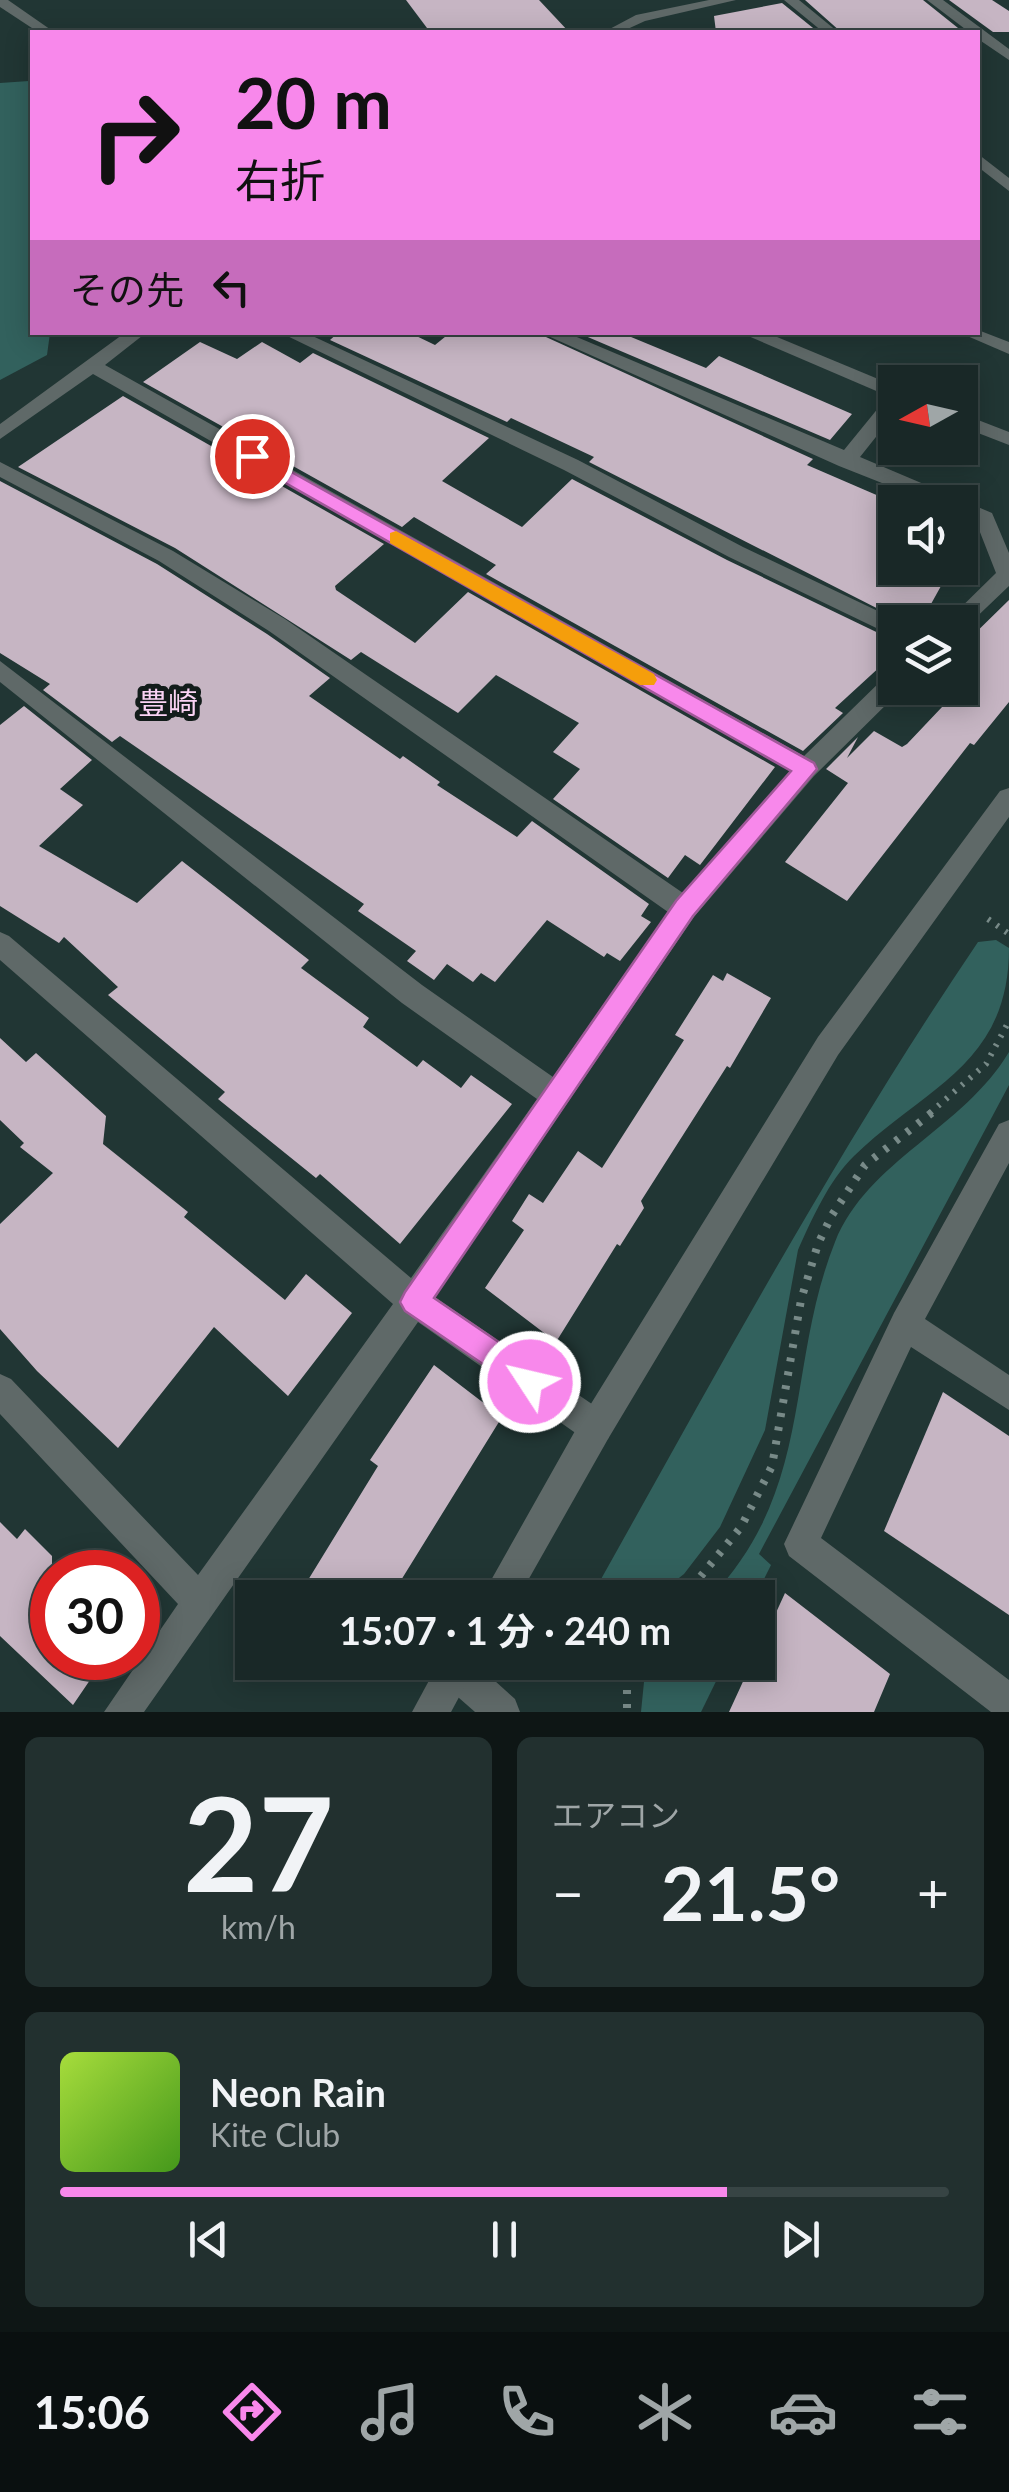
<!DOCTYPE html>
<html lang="ja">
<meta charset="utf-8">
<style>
:root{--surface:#192827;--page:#22302f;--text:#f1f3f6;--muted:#9fa6a7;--line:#374444;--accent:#f888eb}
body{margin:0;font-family:Lato,"Noto Sans JP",sans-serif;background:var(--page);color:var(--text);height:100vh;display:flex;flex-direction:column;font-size:38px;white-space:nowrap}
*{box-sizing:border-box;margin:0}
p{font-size:32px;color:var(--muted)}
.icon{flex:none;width:55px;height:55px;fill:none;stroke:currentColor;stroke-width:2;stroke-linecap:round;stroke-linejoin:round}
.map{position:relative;height:1712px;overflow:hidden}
.details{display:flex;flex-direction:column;gap:25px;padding:25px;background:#0e1615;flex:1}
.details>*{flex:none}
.guide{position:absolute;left:30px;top:30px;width:950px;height:305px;border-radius:0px;box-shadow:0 5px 25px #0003,0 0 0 2px var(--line);background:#f888eb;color:#111;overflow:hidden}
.needle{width:65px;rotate:262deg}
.tools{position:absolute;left:878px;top:365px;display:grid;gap:20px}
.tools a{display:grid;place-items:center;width:100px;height:100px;border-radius:0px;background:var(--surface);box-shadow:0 5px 25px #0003,0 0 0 2px var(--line);font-size:50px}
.speed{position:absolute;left:30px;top:1550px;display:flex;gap:20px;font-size:50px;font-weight:700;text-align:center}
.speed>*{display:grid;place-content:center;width:130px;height:130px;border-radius:50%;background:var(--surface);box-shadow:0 5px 25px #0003,0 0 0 2px var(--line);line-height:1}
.speed .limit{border:15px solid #d22;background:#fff;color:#111}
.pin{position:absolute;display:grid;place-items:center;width:85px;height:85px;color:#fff;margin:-42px;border:5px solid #fff;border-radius:50%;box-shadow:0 2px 10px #0007}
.me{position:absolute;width:110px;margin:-55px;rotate:305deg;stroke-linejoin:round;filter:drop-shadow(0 0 8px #0008)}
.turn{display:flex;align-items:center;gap:35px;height:210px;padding:0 40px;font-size:45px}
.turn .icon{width:130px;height:130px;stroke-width:2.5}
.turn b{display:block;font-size:70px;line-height:85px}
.then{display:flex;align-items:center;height:95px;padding:0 40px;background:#0003;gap:20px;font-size:38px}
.big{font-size:75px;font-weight:700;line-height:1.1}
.details .widget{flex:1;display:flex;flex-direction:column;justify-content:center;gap:15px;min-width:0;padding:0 35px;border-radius:15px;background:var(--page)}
.details .dial{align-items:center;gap:0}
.dial b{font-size:130px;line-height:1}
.song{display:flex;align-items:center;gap:30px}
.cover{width:120px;height:120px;border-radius:15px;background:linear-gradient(135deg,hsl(80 70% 55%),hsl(100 70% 35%))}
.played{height:10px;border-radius:5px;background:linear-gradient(90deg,var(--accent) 75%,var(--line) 75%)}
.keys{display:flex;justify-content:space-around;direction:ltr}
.heat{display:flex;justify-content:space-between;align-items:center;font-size:55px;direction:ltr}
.details .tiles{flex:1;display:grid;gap:25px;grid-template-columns:1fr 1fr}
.widget:last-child{grid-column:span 2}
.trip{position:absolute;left:235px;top:1580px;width:540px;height:100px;border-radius:0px;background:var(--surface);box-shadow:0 5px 25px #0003,0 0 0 2px var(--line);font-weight:700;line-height:100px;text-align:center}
.menu{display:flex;height:160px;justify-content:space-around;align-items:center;background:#0a1010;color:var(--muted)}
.menu .icon{width:70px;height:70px}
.menu .on{color:var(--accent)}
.menu b{font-size:45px;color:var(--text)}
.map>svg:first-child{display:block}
.green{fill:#32615d}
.building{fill:#c6b5c3}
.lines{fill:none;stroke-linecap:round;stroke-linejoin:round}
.path-far1{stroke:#788a88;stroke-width:6;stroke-dasharray:2.5 8;stroke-linecap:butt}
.path{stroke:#788a88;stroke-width:8;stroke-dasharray:4 10;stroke-linecap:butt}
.minor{fill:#5f6968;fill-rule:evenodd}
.tertiary{fill:#5f6968;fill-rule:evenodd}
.route{fill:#f888eb;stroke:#a15899;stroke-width:2.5}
.slow{fill:#f59e0b}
.labels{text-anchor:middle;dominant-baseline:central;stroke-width:10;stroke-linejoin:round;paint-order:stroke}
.quarter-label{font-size:30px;fill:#fad3f4;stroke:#121c1a}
</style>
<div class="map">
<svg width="1009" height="1712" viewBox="0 0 1009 1712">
<rect width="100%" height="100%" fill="#213634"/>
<!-- green -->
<g class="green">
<path d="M29 81 32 82V332L50 333 47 355 0 380V83Z"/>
<path d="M996 940 1009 948C1009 1065 925 1087 854 1156 829 1180 812 1219 798 1250L765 1430 720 1527 684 1574 655 1597H591C715 1376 835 1153 978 942Z"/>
<path d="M1009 1052V1085L759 1554 771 1565 755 1597H711C815 1487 785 1368 835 1242 868 1160 963 1129 1009 1052Z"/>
<path d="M646 1662H725V1663L701 1712H641Z"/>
</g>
<!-- building -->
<g class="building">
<path d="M406 0H539L569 32H430Z"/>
<path d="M805 0H923L963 32H841Z"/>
<path d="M949 0H992L1009 11V32H993Z"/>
<path d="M782 3 818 32H716L714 16Z"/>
<path d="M339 332H408L435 345 451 332H535L813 459 807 465 895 503V568H951L921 622H904L589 462 594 457 511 418 507 422 330 340Z"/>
<path d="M576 332H619L706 368 719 356 852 414 830 440Z"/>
<path d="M200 342 237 359 262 342 300 363 313 353 489 438 442 481 522 527 572 479 727 560 895 641V653L835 708 843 713 803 751 486 574 496 565 414 517 402 527 143 382Z"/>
<path d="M123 396 384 544 335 586 336 590 415 643 468 592 775 767 700 865 685 855 668 878 553 799 580 769 553 752 579 723 496 675 458 713 361 652 351 660 175 548 18 467Z"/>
<path d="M0 481 157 564 267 634 330 678 309 696 400 759 403 756 440 782 437 785 517 837 532 821 649 904 641 916 651 922 620 961 607 953 604 957 547 920 495 982 481 973 473 982 447 964 434 980 407 961 416 951 358 911 364 904 120 736 112 742 43 690 50 684 0 653Z"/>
<path d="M1009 600V702L974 745 970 743 847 901 785 862 848 783 826 769 858 737 847 758 874 731 902 747 907 744 960 688V648Z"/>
<path d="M24 706 92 760 60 789 83 805 39 846 137 903 182 861 309 960 301 968 369 1018 363 1027 417 1067 423 1060 461 1088 471 1075 512 1104 400 1244 320 1174 316 1178 218 1099 225 1092 108 995 118 987 64 937 59 943 0 906V725Z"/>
<path d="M727 973 771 998 730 1068 727 1066 641 1201 644 1208 620 1246 617 1244 556 1342 485 1288 524 1230 512 1221 529 1194 543 1203 578 1151 602 1168 684 1040 675 1035 713 975 723 981Z"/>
<path d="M0 1038 26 1062 36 1053 106 1116 103 1144 188 1212 184 1217 285 1300 306 1274 352 1313 288 1396 214 1327 118 1448 37 1371 0 1329V1224L53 1173 20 1147 24 1143 0 1120Z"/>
<path d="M434 1365 502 1417 390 1598H297L378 1466 370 1460Z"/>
<path d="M943 1392 1009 1436V1615L884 1531Z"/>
<path d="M0 1522 17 1539 25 1529 52 1556V1658H105L73 1705 0 1636Z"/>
<path d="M785 1593 890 1674 874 1712H729L752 1662H758V1652Z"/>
</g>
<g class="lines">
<!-- path-far1 -->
<g class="path-far1">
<path d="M988 919 1009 934"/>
<path d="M930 1113 986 1064 1009 1021"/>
</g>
<!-- path -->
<g class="path">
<path d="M683 1598 741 1527 772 1466 801 1300 818 1244 832 1215 865 1165 934 1111"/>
<path d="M627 1662V1712"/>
</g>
<!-- minor -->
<g class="minor">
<path d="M709 0H736L645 21 621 32H604L636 15Z"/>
<path d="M784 0H799L838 32H823Z"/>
<path d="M927 0H943L1009 49V60L978 39V32H969Z"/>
<path d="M978 154 1009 178V191L978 167Z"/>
<path d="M978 330 1009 342V354L958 332Z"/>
<path d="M126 332H147L105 365 804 756 887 675 895 672V688H903L814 776 694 917 435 1297 608 1415 612 1427 608 1439 596 1443 584 1439 418 1322 144 1712H104L178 1604 0 1414V1374L11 1379 198 1575 393 1304 0 960V932L9 936 411 1278 537 1099 402 1003 0 682V661L422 985 553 1077 668 912 269 631 159 561 0 477V462L173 551 285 619 683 893 790 771 93 374 0 439V424Z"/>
<path d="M279 332H304L578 460 743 547 901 622H895V637L729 557 564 470Z"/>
<path d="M539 332H565L844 450 888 396 895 394V413L860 457 992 513 1009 553V586L965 628 960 629V622H946L996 573 976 522 960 515V502H930L839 466Z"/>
<path d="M1009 1120V1163L925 1319 1009 1375V1410L911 1347 821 1538 1009 1680V1712H991L789 1556 784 1544 894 1313 999 1124Z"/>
<path d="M440 1662H474L515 1699 520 1712H475L442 1683 437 1670Z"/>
</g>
<!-- tertiary -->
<g class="tertiary">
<path d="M0 0H8L54 32H38L0 7Z"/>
<path d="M739 332H765L895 386V399Z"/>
<path d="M960 413 1009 432V445L960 426Z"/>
<path d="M1009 788V817L838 1055 608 1439 518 1598H481L584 1415 818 1037 1000 791Z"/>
<path d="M439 1662H478L451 1712H412Z"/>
</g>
</g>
<!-- route -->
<path class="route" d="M252 450 814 763 817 769 693 916 434 1298 541 1371 545 1382 541 1392 530 1396 405 1311 400 1302 405 1292 676 901 791 771 245 460 243 456Z"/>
<!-- slow -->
<path class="slow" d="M396 531 654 674 657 680 654 685H640L390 543V533Z"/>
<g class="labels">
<!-- quarter labels -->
<g class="quarter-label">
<text x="168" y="702">豊崎</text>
</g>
</g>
</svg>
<div class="tools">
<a><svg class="needle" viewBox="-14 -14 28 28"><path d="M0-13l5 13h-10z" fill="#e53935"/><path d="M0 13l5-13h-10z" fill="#9fa6a7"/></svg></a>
<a><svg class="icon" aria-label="sound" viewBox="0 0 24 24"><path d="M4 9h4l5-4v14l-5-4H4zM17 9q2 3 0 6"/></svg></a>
<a><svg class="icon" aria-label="layers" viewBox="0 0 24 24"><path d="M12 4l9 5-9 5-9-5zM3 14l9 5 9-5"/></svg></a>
</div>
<div class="speed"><div class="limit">30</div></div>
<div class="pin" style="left:252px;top:456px;background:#d93025"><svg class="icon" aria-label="arrive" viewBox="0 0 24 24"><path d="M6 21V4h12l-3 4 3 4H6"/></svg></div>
<svg class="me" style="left:530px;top:1382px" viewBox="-20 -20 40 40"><circle r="17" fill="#f888eb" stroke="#fff" stroke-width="3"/><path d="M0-11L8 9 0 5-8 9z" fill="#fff"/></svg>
<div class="trip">15:07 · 1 分 · 240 m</div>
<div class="guide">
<div class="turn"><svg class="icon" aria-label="right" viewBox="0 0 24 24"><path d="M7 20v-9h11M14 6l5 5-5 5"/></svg><div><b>20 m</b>右折</div></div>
<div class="then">その先<svg class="icon" aria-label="left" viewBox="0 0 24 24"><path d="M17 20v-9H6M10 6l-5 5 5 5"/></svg></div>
</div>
</div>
<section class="details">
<div class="tiles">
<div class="widget dial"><b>27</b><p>km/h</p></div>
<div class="widget"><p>エアコン</p>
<div class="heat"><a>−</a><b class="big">21.5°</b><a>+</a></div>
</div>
<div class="widget">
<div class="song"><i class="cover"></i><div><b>Neon Rain</b><p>Kite Club</p></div></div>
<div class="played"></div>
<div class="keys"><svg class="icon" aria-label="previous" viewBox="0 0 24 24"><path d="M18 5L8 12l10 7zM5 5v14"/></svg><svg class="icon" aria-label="pause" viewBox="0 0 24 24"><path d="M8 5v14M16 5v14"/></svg><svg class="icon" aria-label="next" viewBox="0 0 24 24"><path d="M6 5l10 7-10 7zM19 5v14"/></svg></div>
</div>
</div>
</section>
<nav class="menu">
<b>15:06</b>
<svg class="icon on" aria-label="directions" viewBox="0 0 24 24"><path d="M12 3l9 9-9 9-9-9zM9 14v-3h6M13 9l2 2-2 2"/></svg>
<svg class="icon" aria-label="music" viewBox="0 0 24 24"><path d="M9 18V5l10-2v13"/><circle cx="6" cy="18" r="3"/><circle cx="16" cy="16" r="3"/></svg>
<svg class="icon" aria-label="phone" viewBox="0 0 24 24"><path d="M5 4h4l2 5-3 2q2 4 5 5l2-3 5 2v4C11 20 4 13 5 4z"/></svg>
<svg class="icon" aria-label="climate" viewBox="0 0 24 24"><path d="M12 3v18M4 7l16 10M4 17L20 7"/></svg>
<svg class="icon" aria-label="car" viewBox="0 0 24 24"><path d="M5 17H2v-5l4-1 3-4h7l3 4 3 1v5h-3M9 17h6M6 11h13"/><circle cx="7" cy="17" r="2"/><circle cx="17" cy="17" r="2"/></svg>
<svg class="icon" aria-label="filters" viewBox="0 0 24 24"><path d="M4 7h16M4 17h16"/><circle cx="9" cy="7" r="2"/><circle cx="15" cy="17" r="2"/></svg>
</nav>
